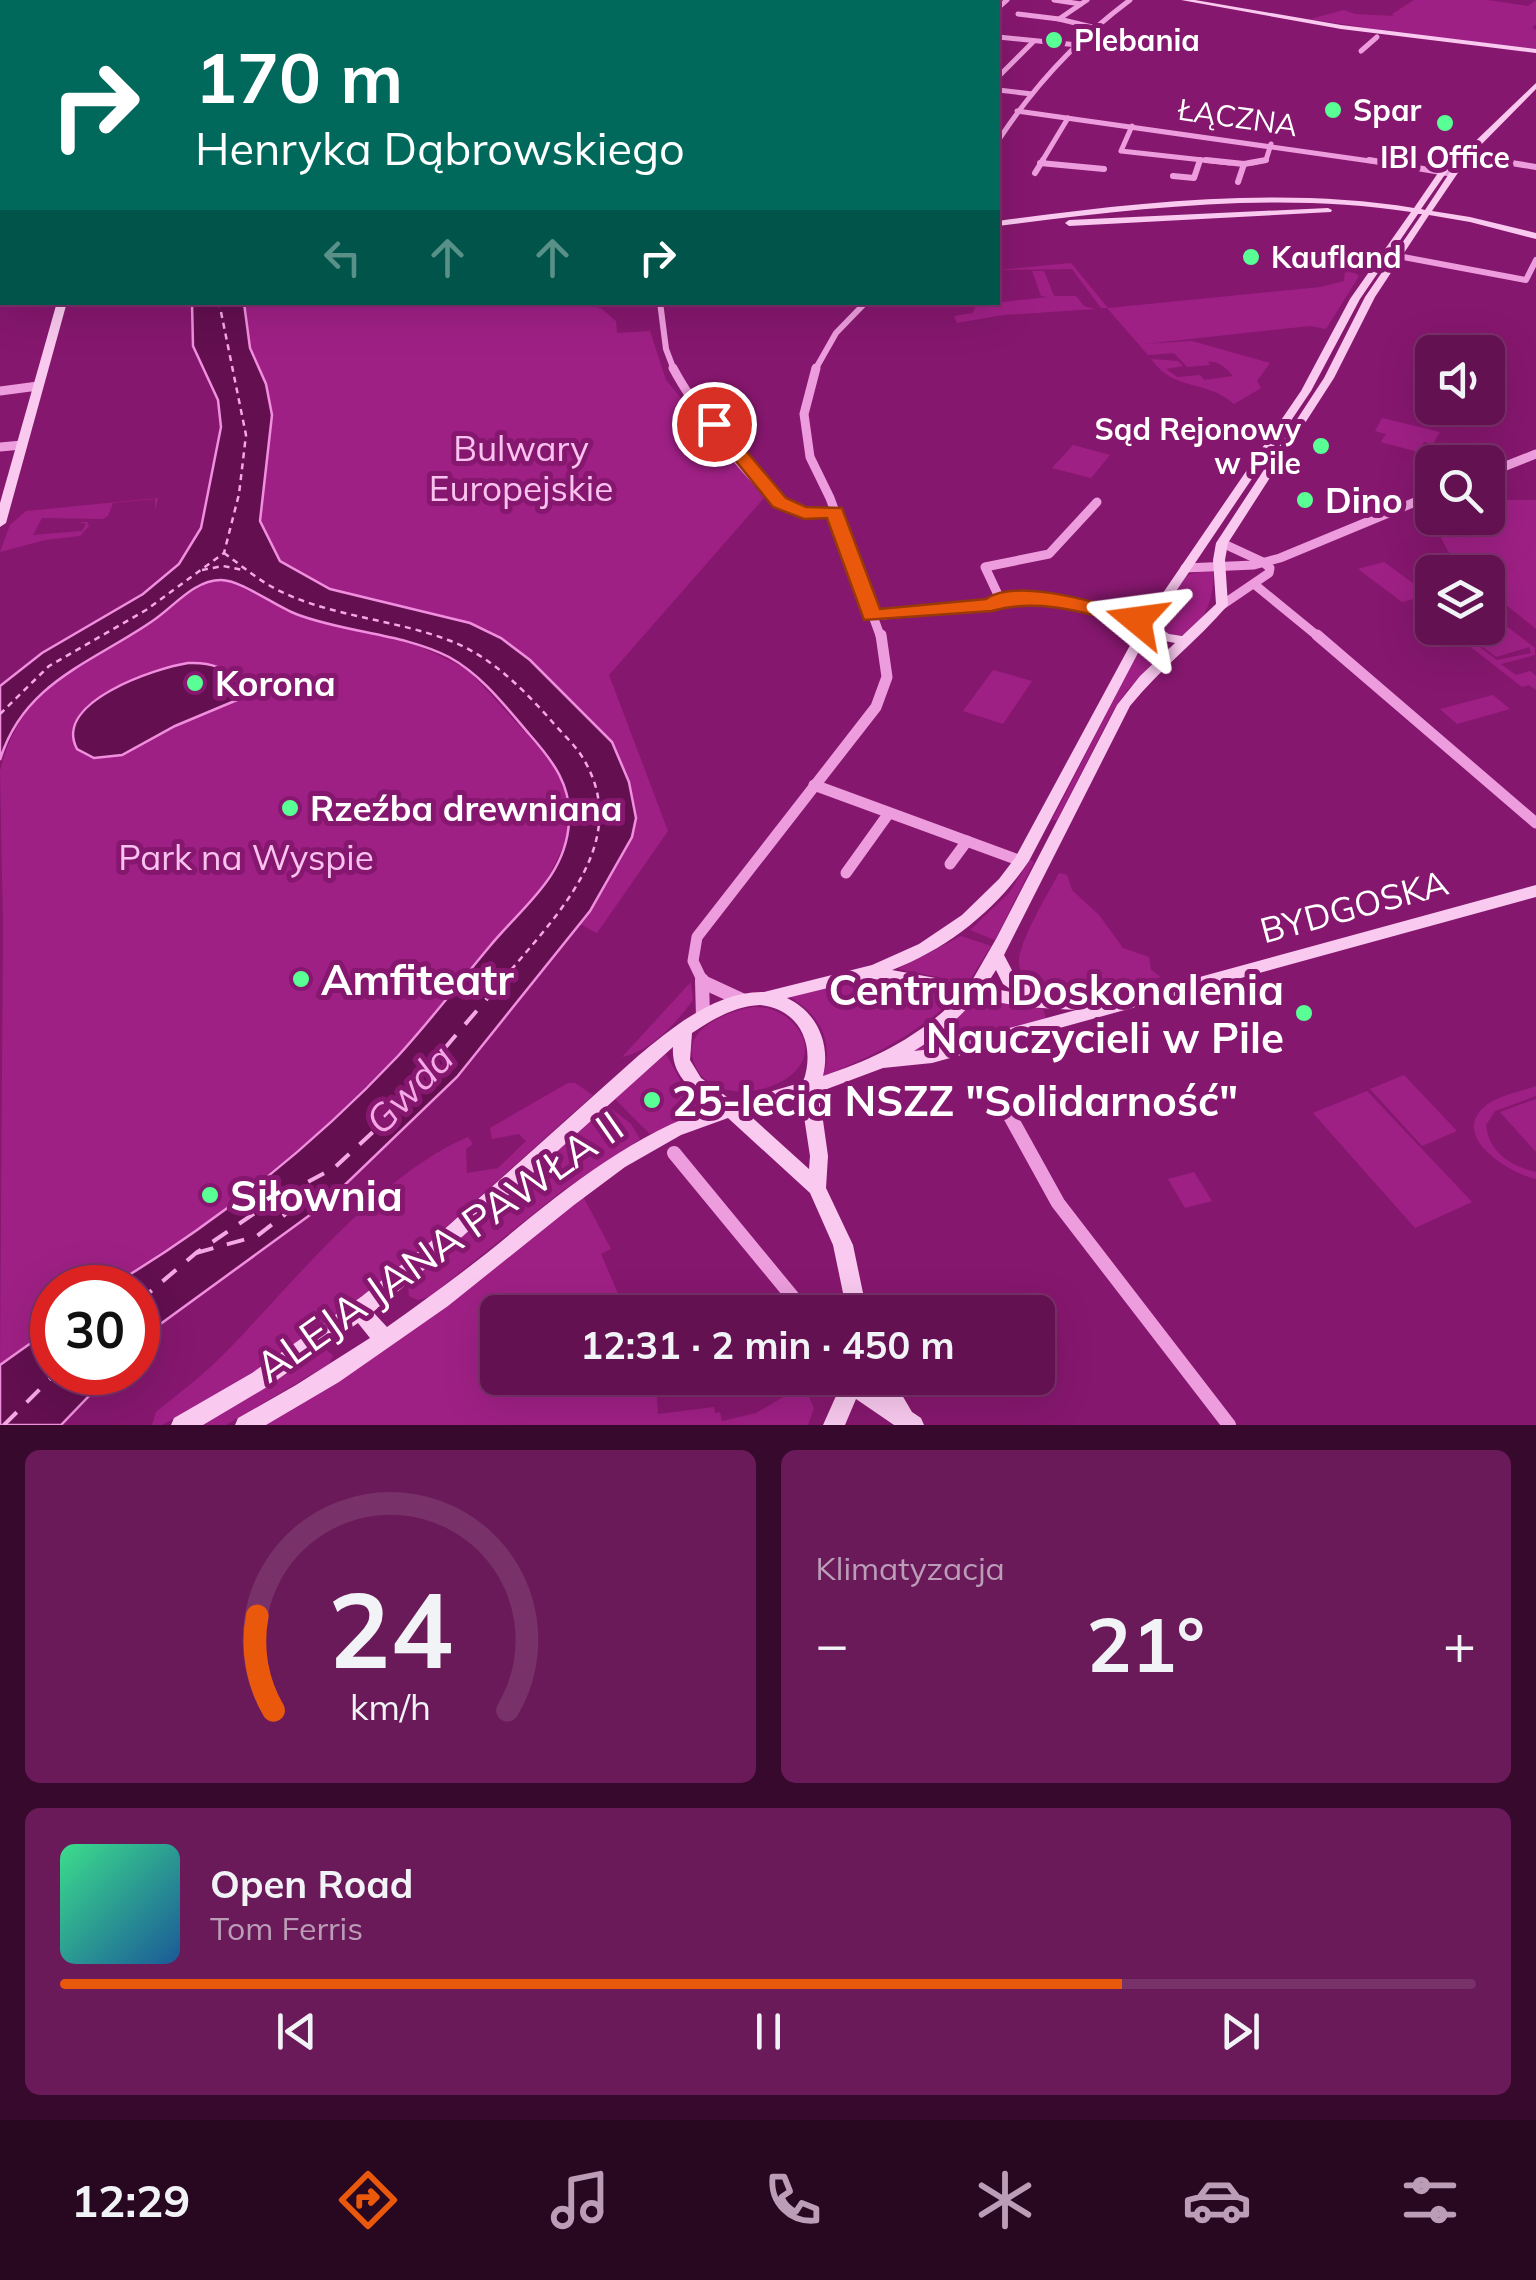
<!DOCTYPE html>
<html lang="pl">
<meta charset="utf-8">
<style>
:root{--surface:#641152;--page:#6a1a59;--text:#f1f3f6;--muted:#bb9db8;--line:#783169;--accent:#ea580c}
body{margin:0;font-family:Mulish,sans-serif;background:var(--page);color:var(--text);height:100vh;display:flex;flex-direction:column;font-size:38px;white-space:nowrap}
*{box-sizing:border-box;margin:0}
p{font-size:32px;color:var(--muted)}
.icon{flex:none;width:55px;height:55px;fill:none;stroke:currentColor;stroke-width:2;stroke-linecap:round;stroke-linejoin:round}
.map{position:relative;height:1425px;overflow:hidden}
.details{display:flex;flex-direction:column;gap:25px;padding:25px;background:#37092d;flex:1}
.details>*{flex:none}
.banner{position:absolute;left:0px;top:0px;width:1000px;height:305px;box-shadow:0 10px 40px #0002,0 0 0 2px var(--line);background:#00695c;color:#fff;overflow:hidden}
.fabs{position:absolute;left:1415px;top:335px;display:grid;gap:20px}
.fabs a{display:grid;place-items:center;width:90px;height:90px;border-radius:15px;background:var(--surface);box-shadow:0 10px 40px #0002,0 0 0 2px var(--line);font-size:50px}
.speed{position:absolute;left:30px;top:1265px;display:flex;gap:20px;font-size:50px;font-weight:700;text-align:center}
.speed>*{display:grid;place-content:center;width:130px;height:130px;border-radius:50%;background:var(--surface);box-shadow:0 10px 40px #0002,0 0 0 2px var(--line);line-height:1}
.speed .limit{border:15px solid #d22;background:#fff;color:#111}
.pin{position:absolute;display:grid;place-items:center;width:85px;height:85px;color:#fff;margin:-42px;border:5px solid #fff;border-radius:50%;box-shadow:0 2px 10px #0007}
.me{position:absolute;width:110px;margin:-55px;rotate:286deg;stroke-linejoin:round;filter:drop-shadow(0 0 8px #0008)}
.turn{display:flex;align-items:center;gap:35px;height:210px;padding:0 30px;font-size:45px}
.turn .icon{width:130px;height:130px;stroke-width:2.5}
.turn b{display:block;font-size:70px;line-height:85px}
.lanes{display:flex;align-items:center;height:95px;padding:0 30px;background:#0003;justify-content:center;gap:50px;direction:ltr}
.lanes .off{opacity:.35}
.big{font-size:75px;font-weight:700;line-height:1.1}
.details .widget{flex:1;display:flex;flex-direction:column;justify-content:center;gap:15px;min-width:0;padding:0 35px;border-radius:15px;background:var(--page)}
.details .dial{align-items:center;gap:0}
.dial svg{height:260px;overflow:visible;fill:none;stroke:var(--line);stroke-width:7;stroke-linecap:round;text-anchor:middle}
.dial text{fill:var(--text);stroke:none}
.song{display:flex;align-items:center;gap:30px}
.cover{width:120px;height:120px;border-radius:15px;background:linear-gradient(135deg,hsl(150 70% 55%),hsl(210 70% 35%))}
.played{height:10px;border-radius:5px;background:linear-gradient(90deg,var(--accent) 75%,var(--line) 75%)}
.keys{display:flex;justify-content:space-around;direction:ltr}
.heat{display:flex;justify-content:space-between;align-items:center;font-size:55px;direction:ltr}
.details .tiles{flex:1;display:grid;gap:25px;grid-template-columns:1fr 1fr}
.widget:last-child{grid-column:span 2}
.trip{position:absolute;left:480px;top:1295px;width:575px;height:100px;border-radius:15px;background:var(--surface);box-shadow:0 10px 40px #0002,0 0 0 2px var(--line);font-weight:700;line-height:100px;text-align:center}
.tabs{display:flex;height:160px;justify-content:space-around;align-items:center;background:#280721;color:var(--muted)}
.tabs .icon{width:70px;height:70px}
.tabs .on{color:var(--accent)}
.tabs b{font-size:45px;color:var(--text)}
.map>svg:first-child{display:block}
.green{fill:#9f2085}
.water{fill:#630f50;stroke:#f08fde;stroke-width:2.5}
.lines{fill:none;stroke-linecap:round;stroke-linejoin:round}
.ferry-far1{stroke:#f5a8e6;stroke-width:2.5;stroke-dasharray:6 5;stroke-linecap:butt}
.ferry{stroke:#f5a8e6;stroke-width:4;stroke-dasharray:18 14;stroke-linecap:butt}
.street-far4{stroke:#ed9ddd;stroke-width:5}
.street-far3{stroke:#ed9ddd;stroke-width:6}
.street-far2{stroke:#ed9ddd;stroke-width:9}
.street-far1{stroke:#ed9ddd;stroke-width:11}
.street{stroke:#ed9ddd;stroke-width:14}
.secondary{fill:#f9c9ef;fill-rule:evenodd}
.route{fill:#ea580c;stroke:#983908;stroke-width:2.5}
.poi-dot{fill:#59ff95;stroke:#86176e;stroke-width:4}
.labels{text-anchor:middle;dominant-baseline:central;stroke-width:10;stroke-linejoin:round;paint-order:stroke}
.far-poi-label{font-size:30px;font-weight:bold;fill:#fff;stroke:#86176e;text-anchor:start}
.far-street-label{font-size:30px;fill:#fff;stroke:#86176e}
.park-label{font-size:35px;fill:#fac2ef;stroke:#86176e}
.poi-label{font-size:35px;font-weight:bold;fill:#fff;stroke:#86176e;text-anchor:start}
.street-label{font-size:35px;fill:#fff;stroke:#86176e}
.water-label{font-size:38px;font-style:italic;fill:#f5a8e6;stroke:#86176e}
.near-poi-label{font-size:42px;font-weight:bold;fill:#fff;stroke:#86176e;text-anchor:start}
.near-street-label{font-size:42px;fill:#fff;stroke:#86176e}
</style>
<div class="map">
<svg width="1536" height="1425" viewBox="0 0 1536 1425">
<rect width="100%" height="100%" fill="#86176e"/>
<!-- green -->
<g class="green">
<path d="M1414 0H1488L1528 6 1536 0V24L1532 28 1536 30V53L1528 52 1527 47 1522 52 1310 19 1344 10 1355 14 1394 16 1392 14Z"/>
<path d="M1071 263 1108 308 1321 287 1344 281 1345 271 1358 269 1355 273 1359 276 1326 329 1310 326 1144 344 1192 341 1270 363 1257 381 1261 388 1234 404C1204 378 1176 393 1151 359L1178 361 1183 366 1166 369 1177 377 1200 375 1204 380 1233 376C1226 368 1218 360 1208 362L1210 365 1187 367 1174 353 1148 355 1107 308H1101L1072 269 998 270Z"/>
<path d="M1032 271H1044L1054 296H1076L1084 306 1095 309 1003 315 957 323 954 316 973 313 976 305 1048 297 1041 296Z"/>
<path d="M582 302 602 309 616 321 617 333 650 331 666 380 764 498 609 675 668 831 597 933 580 924 606 885 636 818 629 782 612 742 530 660 488 630 330 589 280 561 260 521 272 415 266 384 250 348 244 303Z"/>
<path d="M1382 418 1440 432 1433 444 1424 442 1418 452 1381 442 1386 434 1375 431Z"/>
<path d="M1073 445 1110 455 1091 478 1052 468Z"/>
<path d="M158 498 155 510V499L113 503 108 516 103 519 42 518 33 535 82 531 86 524 80 522H87L89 526 80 536 45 540 0 552 10 525 26 511Z"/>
<path d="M1505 500H1536V629L1488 590V572C1461 572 1453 562 1441 538L1443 527 1452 518H1488V503Z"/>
<path d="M1384 562 1429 595 1402 602 1358 569Z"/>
<path d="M1213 569C1217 600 1194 657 1156 627V621L1187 575Z"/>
<path d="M216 580 231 581 310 619 417 645 467 669 557 767 570 808 567 839 540 894 506 926 399 1054 315 1136 214 1217 109 1287 52 1288V1328L20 1354 0 1364 3 927 0 771C22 682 83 669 151 623 172 609 190 587 216 580Z"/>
<path d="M1488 612 1535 648V655L1501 664 1516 675 1530 671 1536 676V690L1529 685 1522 687 1446 628H1455L1497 660 1531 653 1529 647 1496 657 1458 628H1488Z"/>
<path d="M1144 641 1169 649 1128 689 1114 709 1057 820H1052Z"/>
<path d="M993 670 1032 681 1003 724 963 711Z"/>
<path d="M1493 695 1510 709 1457 724 1440 709Z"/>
<path d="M1030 860 1034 862 995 940 970 930 1009 893Z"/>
<path d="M1059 873 1067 875 1072 890 1099 915 1123 948 1149 957 1151 970 1161 977C1134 984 1025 1009 1019 964 1017 944 1049 892 1059 873Z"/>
<path d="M961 936 991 946 968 983 898 969Z"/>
<path d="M872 980 959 994C918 1033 875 1056 823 1076 835 1042 819 1013 788 996Z"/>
<path d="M691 982 693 1000C675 1024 651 1051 622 1057Z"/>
<path d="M991 1001 1043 1009 1046 1019 907 1056 971 1006Z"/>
<path d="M753 1007C769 1007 783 1012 794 1024 845 1081 705 1126 692 1055 687 1026 731 1011 753 1007Z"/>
<path d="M666 1054 684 1087 714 1108 650 1134 614 1098Z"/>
<path d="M1404 1075 1457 1131 1422 1146 1370 1089Z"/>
<path d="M568 1083H575L593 1095 388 1279 259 1372 162 1425H152L156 1412C179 1393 205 1374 226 1352 293 1283 380 1174 468 1137L473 1144 466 1149 467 1173 498 1168 526 1141 519 1134 492 1139 490 1128Z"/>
<path d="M1536 1086V1096L1495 1111 1486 1125C1489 1153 1511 1166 1536 1172V1179C1512 1174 1451 1139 1483 1108 1495 1096 1520 1092 1536 1086Z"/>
<path d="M1367 1091 1472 1202 1415 1228 1313 1113Z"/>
<path d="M1536 1099V1152L1500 1112Z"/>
<path d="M607 1105 631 1124 640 1139 562 1191 429 1297 418 1300 409 1296 408 1285 414 1278Z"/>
<path d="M1194 1172 1212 1201 1185 1208 1168 1179Z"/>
<path d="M579 1189 611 1249 601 1254 626 1312H498V1378H656L658 1414 714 1407 715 1413 720 1412 722 1421 756 1413 804 1385 814 1408 808 1425H246L321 1381Z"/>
<path d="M327 1350 333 1356 329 1364 226 1425H201Z"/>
</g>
<!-- water -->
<g class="water">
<path d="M192 303H244L250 348 266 384 272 415 260 521 280 561 330 589 470 623 501 638 530 660 612 742 629 782 636 818 632 837 590 911 457 1077 325 1204 155 1328 138 1346V1288L109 1287C214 1225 314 1145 398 1056 430 1021 459 983 490 946 522 907 566 877 569 822 572 786 553 761 530 735 506 707 482 675 449 657 402 633 345 633 296 614 275 606 241 580 221 580 193 580 173 608 151 622 91 663 23 683 0 760V686L42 653 143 594 179 564 201 528 221 427 218 400 193 346Z"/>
<path d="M188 663C210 662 228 667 240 687L237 700 175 726 122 755 94 758 77 749C52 702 156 668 188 663Z"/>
<path d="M52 1328V1372L111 1373 61 1425H0V1365Z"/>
</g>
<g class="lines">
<!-- ferry-far1 -->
<g class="ferry-far1">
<path d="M523 0 539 2"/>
<path d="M224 553C238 563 252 575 267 584 320 616 391 618 448 640 489 655 520 686 549 718 558 729 570 740 579 752 639 840 553 918 501 982"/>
<path d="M202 570 223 566 243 570"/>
<path d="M0 714 49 666 146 610 224 553 239 494 246 435 219 302"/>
</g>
<!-- ferry -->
<g class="ferry">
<path d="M280 1197 334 1168 374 1131 503 980"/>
<path d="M196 1253 257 1236 296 1206 295 1198 285 1196"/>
<path d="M138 1302 196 1253 277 1198"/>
<path d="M4 1425 57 1372"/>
</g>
<!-- street-far4 -->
<g class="street-far4">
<path d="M1054 0 1081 4"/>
<path d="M1087 0 1059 19 1092 27"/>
<path d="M998 8 1007 0"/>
<path d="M1018 14 1059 19"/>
<path d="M998 37 1078 45"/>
<path d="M1361 51 1377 37"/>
<path d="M998 77 1034 41"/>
<path d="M998 90 1032 94"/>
<path d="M1017 111 1384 163"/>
<path d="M1132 126 1121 151 1230 163"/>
<path d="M998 141C1033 87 1079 38 1130 0"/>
<path d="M1455 154 1508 163"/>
<path d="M1041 163 1068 118"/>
<path d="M1252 163 1266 160 1271 144"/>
</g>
<!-- street-far3 -->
<g class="street-far3">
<path d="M1206 160 1244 164 1266 160"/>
<path d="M1369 160 1453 174"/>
<path d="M1493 160 1536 167"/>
<path d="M1040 163 1104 169"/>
<path d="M1035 173 1043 160"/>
<path d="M1173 176 1194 178 1200 160"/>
<path d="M1238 182 1244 164"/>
<path d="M1398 256 1526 280 1536 260"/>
<path d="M660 302 666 349 674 370"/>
<path d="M815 370 836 333 866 302"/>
</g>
<!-- street-far2 -->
<g class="street-far2">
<path d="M673 368C692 404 754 488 788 508 802 516 820 514 835 513"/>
<path d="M816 368 804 414 810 457 830 498 881 638"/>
<path d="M0 391 38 386"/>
<path d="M0 447 22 445"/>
<path d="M1488 473 1536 454"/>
<path d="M1222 543 1263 562"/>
<path d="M1185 568 1254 565 1280 558 1432 495"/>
<path d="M1254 584 1320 638"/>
<path d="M1000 599 985 567 1049 554 1097 502"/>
<path d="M1222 605 1269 573 1270 568 1264 563"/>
<path d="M872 616 991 605C1024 583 1111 614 1147 625"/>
</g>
<!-- street-far1 -->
<g class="street-far1">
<path d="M1317 635 1536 823"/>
<path d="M814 785 1021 861"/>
<path d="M950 864 967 841"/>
<path d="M846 873 889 813"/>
<path d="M703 982 693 961 697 937 876 707 887 677 881 635"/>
</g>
<!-- street -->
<g class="street">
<path d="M702 980 703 1017"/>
<path d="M703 982 742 1000"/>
<path d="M1005 1107 1058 1203 1229 1425"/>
<path d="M674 1153 805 1312"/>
</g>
<!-- secondary -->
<g class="secondary">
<path d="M290 0H296L294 2H288Z"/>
<path d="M1181 0H1195L1341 25 1536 49V53L1341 29Z"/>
<path d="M1536 83V89L1468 158 1432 211 1470 217 1536 233V239L1470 222 1429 215 1375 297 1334 378 1228 543 1225 560 1228 605C1197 641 1161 668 1130 706L1004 955 1015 976 1044 996 1101 999 1108 1002 1536 885V897L932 1063 883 1068 819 1092 828 1156 826 1188 853 1245 867 1312H847L833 1245 810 1193 728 1118 681 1135 625 1167 574 1205 448 1306 339 1382 266 1425H235L238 1418 296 1385 370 1338 358 1323 267 1387 203 1425H171L174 1418 252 1373 361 1297 430 1242 638 1056C673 1027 716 991 764 992L872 965 919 944 962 915 999 879 1015 858 1141 625 1301 391 1350 299 1411 212C1276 191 1132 209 998 226V221C1132 203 1279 186 1414 208L1451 154H1457L1458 156 1421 209 1425 210 1462 154ZM1418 214H1422L1365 297 1324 378 1216 543 1213 560 1216 604 1182 636 1169 634 1154 624 1311 391 1360 299ZM1149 632 1160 640 1175 643 1140 676 1117 705 996 939 973 979 968 984 892 970C948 948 995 911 1029 861ZM996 970 1003 984 1016 993 985 987ZM869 978 960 995C922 1036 874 1059 823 1076 831 1044 817 1012 787 998ZM976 998 1024 1007 1076 1010 932 1049 914 1051C937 1037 959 1019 976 998ZM760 1005C801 1009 816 1047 803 1082L734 1102 701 1078 690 1060 692 1033C713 1019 735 1006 760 1005ZM673 1047C671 1076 693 1091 715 1107 626 1136 558 1195 487 1253 454 1279 421 1303 387 1327L373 1312 443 1254ZM801 1097 810 1156 809 1169 746 1112Z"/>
<rect x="0" y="205" width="2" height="4"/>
<path d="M1328 208 1332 210 1331 212 1069 226 1065 223 1069 220Z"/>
<path d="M57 302H67L6 523 0 527V503Z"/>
<path d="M844 1378H864L863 1381 874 1388 870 1378H892L912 1412 921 1418 924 1425H894L856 1399 845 1425H823Z"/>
</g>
</g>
<!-- route -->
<path class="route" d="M714 419 721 421 786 498 806 507 842 508 880 609 986 599C1019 576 1107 606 1144 616L1147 620 1137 626C1088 614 1040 597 992 611L864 620 827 518 804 519 773 507 706 424Z"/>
<!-- markers -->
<g class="poi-dot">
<circle cx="1054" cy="40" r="10"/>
<circle cx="1333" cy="110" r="10"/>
<circle cx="1445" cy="123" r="10"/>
<circle cx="1251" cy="257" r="10"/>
<circle cx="1321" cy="446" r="10"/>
<circle cx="1305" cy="500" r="10"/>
<circle cx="195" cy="683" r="10"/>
<circle cx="290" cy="808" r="10"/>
<circle cx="301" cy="979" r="10"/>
<circle cx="1304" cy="1013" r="10"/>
<circle cx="652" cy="1100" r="10"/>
<circle cx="210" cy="1195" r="10"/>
</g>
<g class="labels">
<!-- far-poi labels -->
<g class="far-poi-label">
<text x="1074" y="40">Plebania</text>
<text x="1353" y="110">Spar</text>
<text x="1445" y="157" text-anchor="middle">IBI Office</text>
<text x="1271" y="257">Kaufland</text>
<text x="1301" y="429" text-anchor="end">Sąd Rejonowy<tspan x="1301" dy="34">w Pile</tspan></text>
</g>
<!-- far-street labels -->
<g class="far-street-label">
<text transform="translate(1238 117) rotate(8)">ŁĄCZNA</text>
</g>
<!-- park labels -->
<g class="park-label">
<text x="521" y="448">Bulwary<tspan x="521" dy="40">Europejskie</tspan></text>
<text x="246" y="857">Park na Wyspie</text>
</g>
<!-- poi labels -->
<g class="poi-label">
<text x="1325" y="500">Dino</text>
<text x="215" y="683">Korona</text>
<text x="310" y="808">Rzeźba drewniana</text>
</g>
<!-- street labels -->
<g class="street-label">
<text transform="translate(1354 906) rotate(-15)">BYDGOSKA</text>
</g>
<!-- water labels -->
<g class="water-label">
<text transform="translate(409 1089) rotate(-46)">Gwda</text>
</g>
<!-- near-poi labels -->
<g class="near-poi-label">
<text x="321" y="979">Amfiteatr</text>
<text x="1284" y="989" text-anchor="end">Centrum Doskonalenia<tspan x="1284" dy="48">Nauczycieli w Pile</tspan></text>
<text x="672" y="1100">25-lecia NSZZ "Solidarność"</text>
<text x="230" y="1195">Siłownia</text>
</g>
<!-- near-street labels -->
<g class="near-street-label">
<text transform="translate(439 1246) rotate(-35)">ALEJA JANA PAWŁA II</text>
</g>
</g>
</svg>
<div class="fabs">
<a><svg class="icon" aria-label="sound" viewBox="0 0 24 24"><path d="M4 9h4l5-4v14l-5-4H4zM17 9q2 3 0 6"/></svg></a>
<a><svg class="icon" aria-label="search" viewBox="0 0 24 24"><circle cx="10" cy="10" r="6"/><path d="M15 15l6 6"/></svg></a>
<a><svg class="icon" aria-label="layers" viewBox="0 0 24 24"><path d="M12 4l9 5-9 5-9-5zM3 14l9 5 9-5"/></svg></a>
</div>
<div class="speed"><div class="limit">30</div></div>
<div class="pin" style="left:714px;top:424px;background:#d93025"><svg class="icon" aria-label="arrive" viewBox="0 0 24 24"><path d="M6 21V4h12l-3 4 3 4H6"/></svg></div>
<svg class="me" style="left:1137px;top:620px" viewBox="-20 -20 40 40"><path d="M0-17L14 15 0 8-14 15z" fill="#ea580c" stroke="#fff" stroke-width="4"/></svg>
<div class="trip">12:31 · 2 min · 450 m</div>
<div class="banner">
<div class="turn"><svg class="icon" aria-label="right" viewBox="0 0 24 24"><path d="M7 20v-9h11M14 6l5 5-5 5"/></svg><div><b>170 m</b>Henryka Dąbrowskiego</div></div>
<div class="lanes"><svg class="icon off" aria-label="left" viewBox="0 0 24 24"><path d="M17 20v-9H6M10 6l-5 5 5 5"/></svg><svg class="icon off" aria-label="ahead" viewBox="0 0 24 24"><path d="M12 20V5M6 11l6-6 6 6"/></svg><svg class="icon off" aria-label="ahead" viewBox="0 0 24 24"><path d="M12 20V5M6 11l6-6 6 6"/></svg><svg class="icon" aria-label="right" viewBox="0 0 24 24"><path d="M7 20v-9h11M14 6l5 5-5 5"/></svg></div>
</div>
</div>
<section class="details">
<div class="tiles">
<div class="widget dial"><svg viewBox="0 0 100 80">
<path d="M14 69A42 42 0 1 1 86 69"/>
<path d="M14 69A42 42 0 0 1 9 40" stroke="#ea580c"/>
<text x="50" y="56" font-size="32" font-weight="700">24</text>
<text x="50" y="72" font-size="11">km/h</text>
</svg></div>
<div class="widget"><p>Klimatyzacja</p>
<div class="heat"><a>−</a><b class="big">21°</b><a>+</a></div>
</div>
<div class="widget">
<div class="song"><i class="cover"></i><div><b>Open Road</b><p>Tom Ferris</p></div></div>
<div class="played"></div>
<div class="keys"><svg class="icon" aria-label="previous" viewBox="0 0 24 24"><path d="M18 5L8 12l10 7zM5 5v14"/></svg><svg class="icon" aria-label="pause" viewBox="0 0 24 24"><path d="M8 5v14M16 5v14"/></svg><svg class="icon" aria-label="next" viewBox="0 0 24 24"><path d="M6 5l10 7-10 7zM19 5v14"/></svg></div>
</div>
</div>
</section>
<nav class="tabs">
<b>12:29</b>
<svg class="icon on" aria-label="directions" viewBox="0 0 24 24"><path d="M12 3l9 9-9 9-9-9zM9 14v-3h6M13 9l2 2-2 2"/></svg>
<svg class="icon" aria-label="music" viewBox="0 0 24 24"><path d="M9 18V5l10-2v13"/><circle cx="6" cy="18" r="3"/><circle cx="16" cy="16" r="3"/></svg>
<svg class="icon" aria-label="phone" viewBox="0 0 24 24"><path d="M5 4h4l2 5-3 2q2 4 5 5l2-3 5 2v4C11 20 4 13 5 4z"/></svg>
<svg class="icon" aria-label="climate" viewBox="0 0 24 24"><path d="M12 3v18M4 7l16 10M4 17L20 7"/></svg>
<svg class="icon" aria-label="car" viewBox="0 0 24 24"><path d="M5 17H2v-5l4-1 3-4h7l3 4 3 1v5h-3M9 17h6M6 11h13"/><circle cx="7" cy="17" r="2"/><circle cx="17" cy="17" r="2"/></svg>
<svg class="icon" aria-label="filters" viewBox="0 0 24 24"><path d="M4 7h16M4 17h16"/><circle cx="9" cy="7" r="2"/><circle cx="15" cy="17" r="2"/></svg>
</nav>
